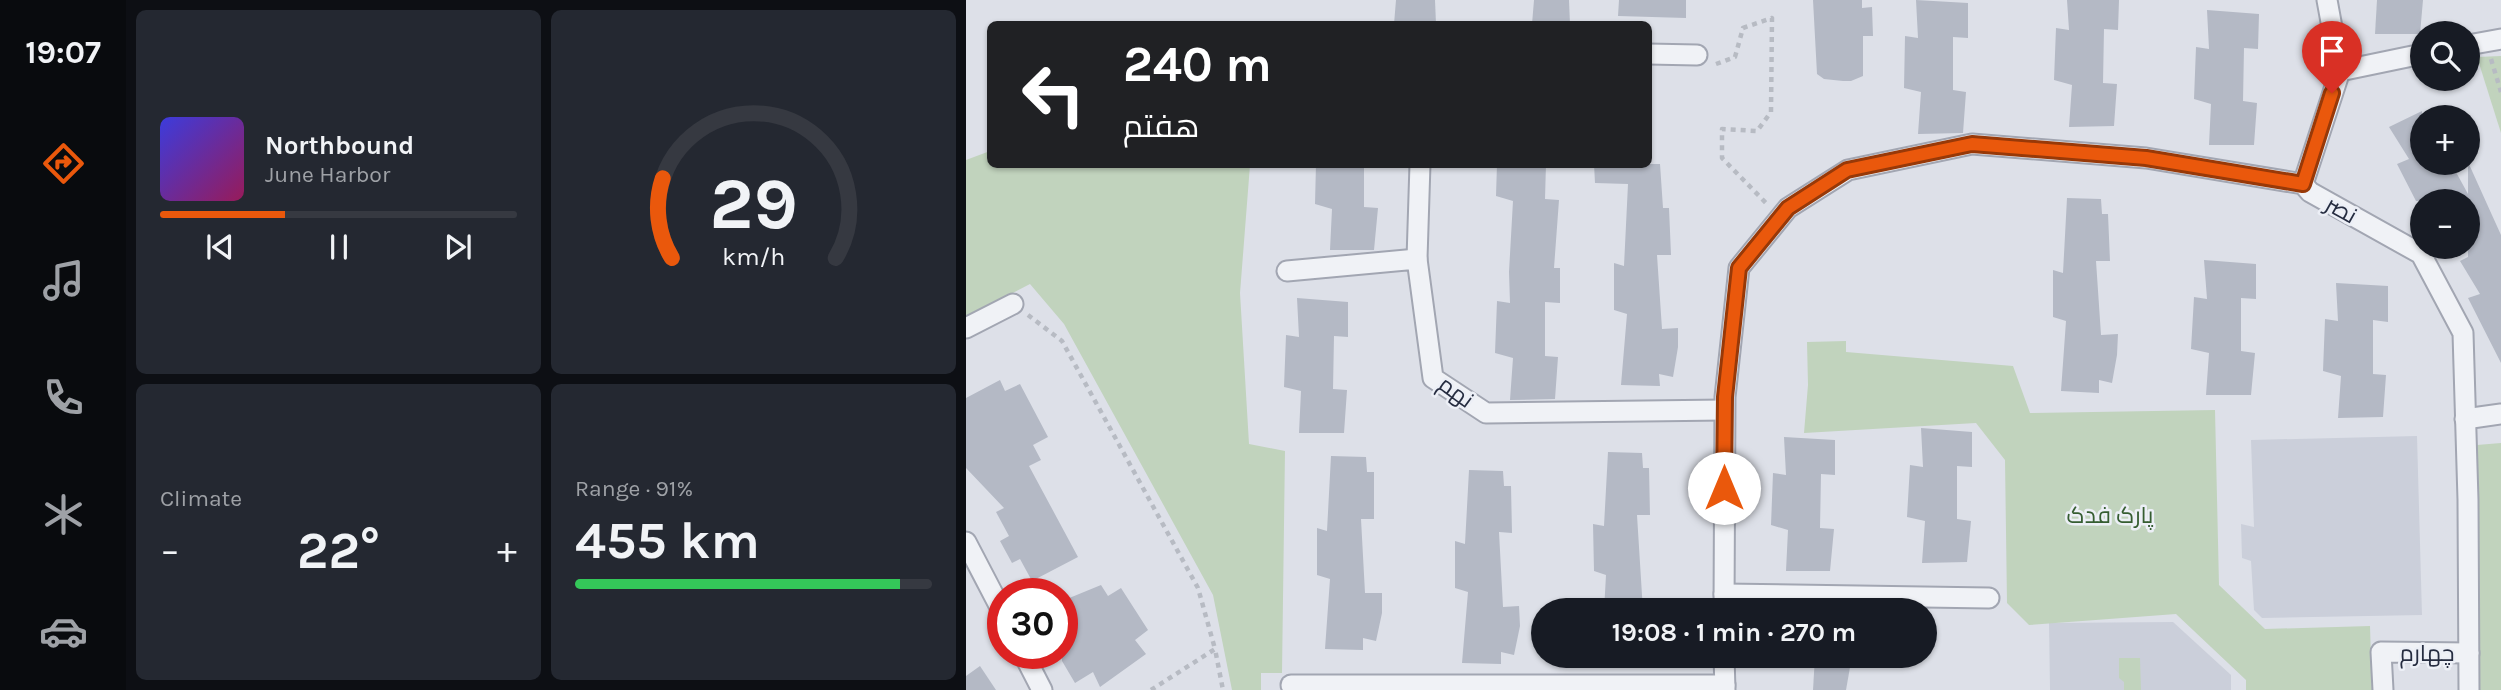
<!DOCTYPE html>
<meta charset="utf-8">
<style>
:root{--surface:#171b24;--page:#242831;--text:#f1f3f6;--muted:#9ea1a6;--line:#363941;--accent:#ea580c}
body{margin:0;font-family:Karla,Cairo,sans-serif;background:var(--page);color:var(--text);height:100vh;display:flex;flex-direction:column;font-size:26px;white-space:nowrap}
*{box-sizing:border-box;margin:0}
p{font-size:23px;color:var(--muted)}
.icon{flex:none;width:38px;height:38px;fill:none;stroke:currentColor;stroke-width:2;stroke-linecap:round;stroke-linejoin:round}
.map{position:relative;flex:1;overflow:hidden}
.details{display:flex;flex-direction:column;gap:10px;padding:10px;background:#0d0f14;width:840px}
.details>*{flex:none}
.banner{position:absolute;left:21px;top:21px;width:665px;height:147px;border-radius:10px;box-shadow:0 2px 5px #0004;background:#202124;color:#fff;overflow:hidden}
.fabs{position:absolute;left:1444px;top:21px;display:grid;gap:14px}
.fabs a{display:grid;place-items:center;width:70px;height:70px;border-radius:50%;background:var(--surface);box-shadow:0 2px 5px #0004;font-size:35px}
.speed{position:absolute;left:21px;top:578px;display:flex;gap:14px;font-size:35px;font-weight:700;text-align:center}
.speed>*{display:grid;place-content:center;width:91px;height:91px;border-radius:50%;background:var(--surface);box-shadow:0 2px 5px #0004;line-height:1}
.speed .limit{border:10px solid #d22;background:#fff;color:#111}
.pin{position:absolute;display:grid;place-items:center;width:60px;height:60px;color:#fff;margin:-72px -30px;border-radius:50% 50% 50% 0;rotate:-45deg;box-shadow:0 0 7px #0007}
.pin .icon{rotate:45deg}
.me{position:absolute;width:77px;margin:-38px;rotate:0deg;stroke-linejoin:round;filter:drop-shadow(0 0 5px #0008)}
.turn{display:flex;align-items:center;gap:24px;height:147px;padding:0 21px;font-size:32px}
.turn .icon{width:91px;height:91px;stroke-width:2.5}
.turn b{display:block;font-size:49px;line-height:60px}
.big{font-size:52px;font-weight:700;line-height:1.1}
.details .widget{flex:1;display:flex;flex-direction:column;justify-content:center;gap:10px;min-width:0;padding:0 24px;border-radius:10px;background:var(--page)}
.details .dial{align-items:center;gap:0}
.dial svg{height:182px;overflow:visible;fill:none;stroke:var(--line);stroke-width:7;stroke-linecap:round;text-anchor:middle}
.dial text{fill:var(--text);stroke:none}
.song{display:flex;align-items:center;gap:21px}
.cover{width:84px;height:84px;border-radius:10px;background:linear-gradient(135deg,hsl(240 70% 55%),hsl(330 70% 35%))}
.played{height:7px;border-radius:4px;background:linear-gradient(90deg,var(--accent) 35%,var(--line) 35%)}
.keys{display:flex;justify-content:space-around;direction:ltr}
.heat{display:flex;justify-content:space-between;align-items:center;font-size:38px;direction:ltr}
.charge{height:10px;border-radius:5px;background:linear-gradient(90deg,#34c759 91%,var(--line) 0)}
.details .tiles{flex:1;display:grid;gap:10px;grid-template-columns:repeat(2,1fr)}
.trip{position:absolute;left:565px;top:598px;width:406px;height:70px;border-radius:35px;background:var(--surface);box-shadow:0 2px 5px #0004;font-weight:700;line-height:70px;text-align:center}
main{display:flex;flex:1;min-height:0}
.dock{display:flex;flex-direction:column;width:126px;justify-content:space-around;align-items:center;background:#090b0e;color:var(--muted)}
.dock .icon{width:49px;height:49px}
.dock .on{color:var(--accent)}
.dock b{font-size:32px;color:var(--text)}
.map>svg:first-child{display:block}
.built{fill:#cbcfda}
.green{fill:#c1d3bd}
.building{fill:#b4b9c5}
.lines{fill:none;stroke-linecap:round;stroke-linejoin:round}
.minor-casing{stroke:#a2a6b2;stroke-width:23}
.path{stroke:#b7bbc3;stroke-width:4.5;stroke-dasharray:5 5;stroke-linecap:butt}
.minor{stroke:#f0f2f6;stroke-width:19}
.route-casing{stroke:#983908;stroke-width:18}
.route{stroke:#ea580c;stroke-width:12}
.labels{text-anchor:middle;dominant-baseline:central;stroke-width:5;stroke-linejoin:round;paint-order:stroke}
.street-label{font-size:23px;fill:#252c40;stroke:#eceff6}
.park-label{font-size:23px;fill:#355d31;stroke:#eceff6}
</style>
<main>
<nav class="dock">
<b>19:07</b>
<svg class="icon on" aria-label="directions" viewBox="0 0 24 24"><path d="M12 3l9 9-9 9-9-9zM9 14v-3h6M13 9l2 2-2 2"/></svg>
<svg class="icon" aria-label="music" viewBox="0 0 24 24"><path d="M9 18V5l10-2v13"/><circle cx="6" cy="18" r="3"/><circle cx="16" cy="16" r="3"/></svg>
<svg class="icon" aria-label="phone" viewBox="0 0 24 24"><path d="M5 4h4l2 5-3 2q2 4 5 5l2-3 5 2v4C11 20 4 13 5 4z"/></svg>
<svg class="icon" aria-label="climate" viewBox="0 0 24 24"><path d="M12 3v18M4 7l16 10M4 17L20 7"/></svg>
<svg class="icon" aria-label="car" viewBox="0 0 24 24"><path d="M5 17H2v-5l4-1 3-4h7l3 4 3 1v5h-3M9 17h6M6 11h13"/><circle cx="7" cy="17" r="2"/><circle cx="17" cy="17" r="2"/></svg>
</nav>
<section class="details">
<div class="tiles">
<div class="widget">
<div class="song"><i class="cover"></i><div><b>Northbound</b><p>June Harbor</p></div></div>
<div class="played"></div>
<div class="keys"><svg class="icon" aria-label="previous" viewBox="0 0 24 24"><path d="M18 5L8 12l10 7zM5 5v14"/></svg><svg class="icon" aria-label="pause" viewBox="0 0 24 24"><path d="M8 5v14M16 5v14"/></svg><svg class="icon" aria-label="next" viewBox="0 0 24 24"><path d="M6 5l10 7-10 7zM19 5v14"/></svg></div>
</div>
<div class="widget dial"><svg viewBox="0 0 100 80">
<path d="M14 69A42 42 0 1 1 86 69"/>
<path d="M14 69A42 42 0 0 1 10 34" stroke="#ea580c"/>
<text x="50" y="56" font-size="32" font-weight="700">29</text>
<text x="50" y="72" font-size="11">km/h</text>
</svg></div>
<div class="widget"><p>Climate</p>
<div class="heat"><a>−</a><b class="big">22°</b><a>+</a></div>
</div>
<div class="widget"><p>Range · 91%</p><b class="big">455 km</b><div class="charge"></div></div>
</div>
</section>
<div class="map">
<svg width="1535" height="690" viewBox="0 0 1535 690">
<rect width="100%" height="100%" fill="#dde0e8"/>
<!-- built -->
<g class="built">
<path d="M1451 436 1456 615 1296 618 1288 610 1285 561 1276 558 1275 524 1288 527 1285 440Z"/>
<path d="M1207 622 1265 675V690H1084L1083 623Z"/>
</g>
<!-- green -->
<g class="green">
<path d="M1535 56V133L1511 57Z"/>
<path d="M24 151V164L284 165 274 293 283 444 319 451 316 673H295V690H266L247 595 98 324 64 284 0 317V160Z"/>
<path d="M880 341V352L1047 366 1064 413 1249 410 1253 585 1299 629 1404 626 1406 690H1280V680L1210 614 1063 625 1041 603 1039 460 1010 423 838 433 842 385 841 342Z"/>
<path d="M1535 443V690H1511V445Z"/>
<path d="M1153 658H1174L1175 690H1158V682L1153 678Z"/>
</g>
<!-- building -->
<g class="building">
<path d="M430 0H469L470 24H428Z"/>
<path d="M568 0H603L604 24H566Z"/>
<path d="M653 0H720V18L652 16Z"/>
<path d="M847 0H896V8L906 7 907 36H897V76L885 81H877L858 79 851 74Z"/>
<path d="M950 0 1002 3V38L987 37V90L1000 92 997 133 952 134 955 92 938 88 939 36 952 38Z"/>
<path d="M1101 0H1153L1152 30 1138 29 1137 83 1151 84 1148 126 1103 127 1106 85 1088 80 1090 28 1103 30Z"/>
<path d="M1411 0H1457L1454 34H1409Z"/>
<path d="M1241 10 1293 14 1292 49 1278 48 1277 101 1291 103 1288 145H1243L1245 104 1228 99 1230 47 1243 49Z"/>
<path d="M1456 111V163H1485L1502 194V162L1535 235V363L1502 298 1514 294 1494 261 1502 257V201H1450L1431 164 1443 159 1423 127Z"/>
<path d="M350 164H398V207L412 208 408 250H364L366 209 349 204Z"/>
<path d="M531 164H580L579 199 593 200 588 268H594V303L579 302V356L592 357 589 399 544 400 547 358 529 353 531 301 544 303 543 272 547 201 530 196Z"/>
<path d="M628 164H694L697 208H703L705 255H691L696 329 712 328V347L707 377 693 374 694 386 655 385 661 314 648 310V263L658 266 662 184 629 183Z"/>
<path d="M1101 198 1135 199 1136 214H1142L1144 261H1130L1135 335 1152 334 1151 355 1146 383 1133 380V393L1095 391 1100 321 1087 317V270L1097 273Z"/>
<path d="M1238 260 1290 264V299L1275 298V351L1289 353 1285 395H1240L1243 353 1225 349 1228 297 1241 299Z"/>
<path d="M1370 283 1422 286V322L1407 320V374L1420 375 1417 417 1372 418 1375 376 1357 371 1359 319 1372 321Z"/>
<path d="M331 298 382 302V337L368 336 367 389 381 390 378 433H333L335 391 318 387 320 335 333 337Z"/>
<path d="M34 380 39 391 54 384 82 437 67 445 75 460 63 466 112 557 66 581 54 559 46 563 34 541 43 536 30 512 38 508 0 468V398Z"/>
<path d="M955 428 1006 432V467L991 466V519L1005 521 1001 562 956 563 959 521 941 517 944 465 957 467Z"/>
<path d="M818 437 869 440V475L855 474 854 528 868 529 864 571H820L822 530 805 525 807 473 820 475Z"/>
<path d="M642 452 676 453 677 468H683L684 515H671L677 611H638L640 575 628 571 627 524 638 526Z"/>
<path d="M365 456 400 457 401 472H408V519H395L399 593H416V613L410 641 397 638V650L359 649 364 579 351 575V528L361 531Z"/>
<path d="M503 470 537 471 538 486H545L546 533 533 532 537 607 553 606 554 626 548 655 535 652V664L496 663 502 592 489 588V541L499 544Z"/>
<path d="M135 585 142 596 155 588 182 630 169 640 180 654 134 687 127 672 109 683 96 661V601Z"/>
<path d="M849 656H886L880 690H847Z"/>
<path d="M14 666 30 690H0V676Z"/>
</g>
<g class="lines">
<defs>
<g id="minor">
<path d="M1502 45 1535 39"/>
<path d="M682 54 731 55"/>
<path d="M1374 71 1456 54"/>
<path d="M1337 184 1374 71 1361 0"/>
<path d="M451 259 454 164"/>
<path d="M321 271 451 259 467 378 520 413 758 410"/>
<path d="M0 328 47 304"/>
<path d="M1499 419 1535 414"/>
<path d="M0 542 37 613"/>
<path d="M758 594 1023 598"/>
<path d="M758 611 759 397 773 268 822 208 882 170 1006 144 1180 158 1337 184 1344 192 1455 254 1497 333 1502 500 1503 690"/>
<path d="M57 653 76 690"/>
<path d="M758 656 759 690"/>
<path d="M325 685H759"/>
<path d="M1417 690 1415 652 1503 653"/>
</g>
</defs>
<!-- minor casing -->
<use href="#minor" class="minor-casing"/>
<!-- path -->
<g class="path">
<path d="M1525 59 1535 92"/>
<path d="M750 64 769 57 777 28 806 18 805 112 791 131 756 129V158L801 204"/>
<path d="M62 315 96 341 232 588 249 649"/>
<path d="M185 690 249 649 257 690"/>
</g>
<!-- minor -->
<use href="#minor" class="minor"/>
</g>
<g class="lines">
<defs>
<path id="route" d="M758 488 759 397 773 268 822 208 881 170 1006 144 1180 158 1337 184 1366 93"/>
</defs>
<!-- route casing -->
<use href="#route" class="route-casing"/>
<!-- route -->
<use href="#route" class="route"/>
</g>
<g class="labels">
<!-- street labels -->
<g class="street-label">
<text transform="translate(1375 210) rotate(29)">نصر</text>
<text transform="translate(490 392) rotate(36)">نهم</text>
<text x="1461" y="653">چهارم</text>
</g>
<!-- park labels -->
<g class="park-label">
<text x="1144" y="515">پارک فدک</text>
</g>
</g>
</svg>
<div class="fabs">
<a><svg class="icon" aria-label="search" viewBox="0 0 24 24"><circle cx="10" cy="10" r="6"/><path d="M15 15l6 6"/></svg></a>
<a>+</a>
<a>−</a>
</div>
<div class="speed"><div class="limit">30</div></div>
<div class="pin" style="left:1366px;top:93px;background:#d93025"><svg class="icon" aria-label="arrive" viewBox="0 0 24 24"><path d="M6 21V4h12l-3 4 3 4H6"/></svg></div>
<svg class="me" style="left:758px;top:488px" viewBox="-20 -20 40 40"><circle r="19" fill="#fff"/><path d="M0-13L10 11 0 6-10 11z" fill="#ea580c"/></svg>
<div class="trip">19:08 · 1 min · 270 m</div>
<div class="banner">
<div class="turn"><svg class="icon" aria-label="left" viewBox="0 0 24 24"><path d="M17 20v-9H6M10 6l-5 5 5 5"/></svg><div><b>240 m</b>هفتم</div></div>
</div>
</div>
</main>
